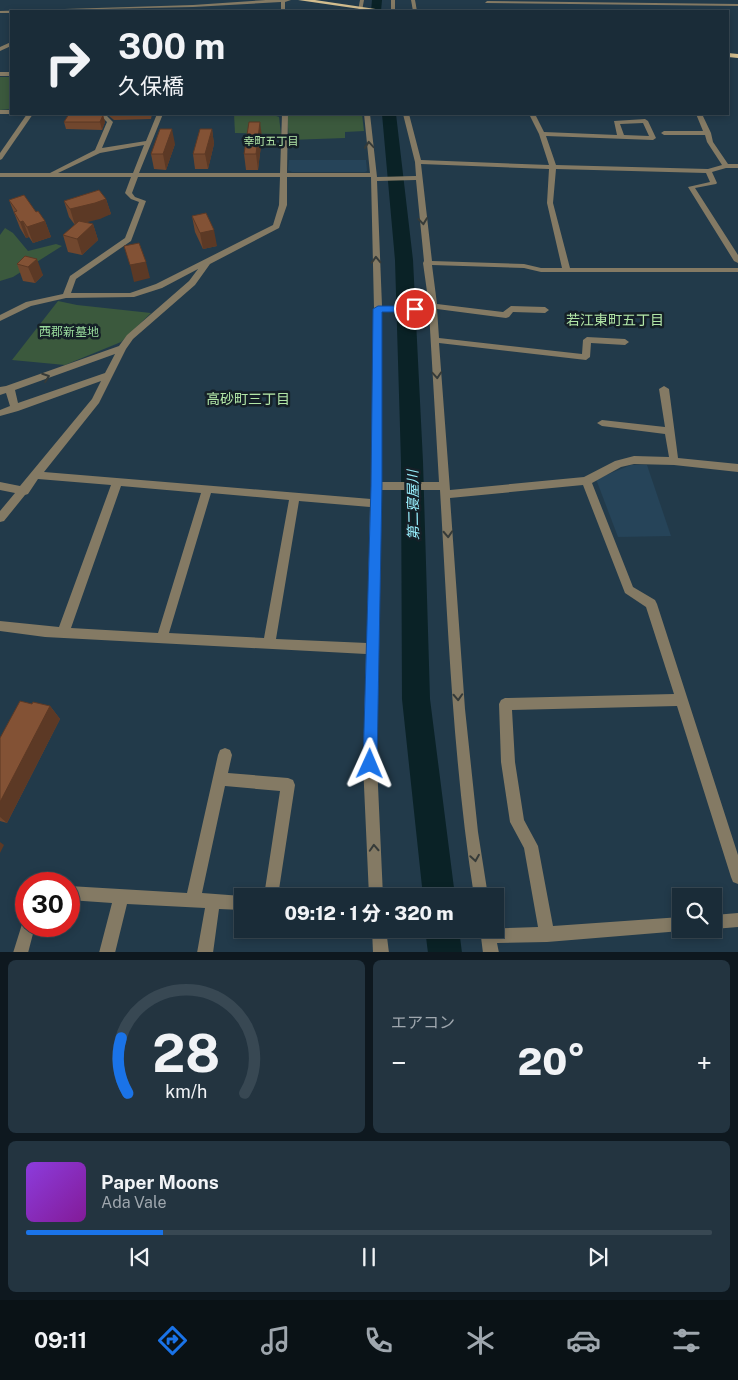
<!DOCTYPE html>
<html lang="ja">
<meta charset="utf-8">
<style>
:root{--surface:#1a2c38;--page:#233440;--text:#f1f3f6;--muted:#9fa7ae;--line:#384853;--accent:#1a73e8}
body{margin:0;font-family:"Public Sans","Noto Sans JP",sans-serif;background:var(--page);color:var(--text);height:100vh;display:flex;flex-direction:column;font-size:19px;white-space:nowrap}
*{box-sizing:border-box;margin:0}
p{font-size:16px;color:var(--muted)}
.icon{flex:none;width:28px;height:28px;fill:none;stroke:currentColor;stroke-width:2;stroke-linecap:round;stroke-linejoin:round}
.map{position:relative;height:952px;overflow:hidden}
.drawer{display:flex;flex-direction:column;gap:8px;padding:8px;background:#0e181f;flex:1}
.drawer>*{flex:none}
.guide{position:absolute;left:10px;top:10px;width:719px;height:105px;border-radius:0px;box-shadow:0 2px 8px #0003,0 0 0 1px var(--line);background:#1a2c38;color:var(--text);overflow:hidden}
.controls{position:absolute;left:672px;top:888px;display:grid;gap:10px}
.controls a{display:grid;place-items:center;width:50px;height:50px;border-radius:0px;background:var(--surface);box-shadow:0 2px 8px #0003,0 0 0 1px var(--line);font-size:25px}
.speed{position:absolute;left:15px;top:872px;display:flex;gap:10px;font-size:25px;font-weight:700;text-align:center}
.speed>*{display:grid;place-content:center;width:65px;height:65px;border-radius:50%;background:var(--surface);box-shadow:0 2px 8px #0003,0 0 0 1px var(--line);line-height:1}
.speed .limit{border:8px solid #d22;background:#fff;color:#111}
.pin{position:absolute;display:grid;place-items:center;width:42px;height:42px;color:#fff;margin:-21px;border:2px solid #fff;border-radius:50%;box-shadow:0 1px 5px #0007}
.me{position:absolute;width:55px;margin:-28px;rotate:1deg;stroke-linejoin:round;filter:drop-shadow(0 0 4px #0008)}
.turn{display:flex;align-items:center;gap:18px;height:105px;padding:0 25px;font-size:22px}
.turn .icon{width:65px;height:65px;stroke-width:2.5}
.turn b{display:block;font-size:35px;line-height:42px}
.big{font-size:38px;font-weight:800;line-height:1.1}
.drawer .widget{flex:1;display:flex;flex-direction:column;justify-content:center;gap:8px;min-width:0;padding:0 18px;border-radius:8px;background:var(--page)}
.drawer .dial{align-items:center;gap:0}
.dial svg{height:130px;overflow:visible;fill:none;stroke:var(--line);stroke-width:7;stroke-linecap:round;text-anchor:middle}
.dial text{fill:var(--text);stroke:none}
.song{display:flex;align-items:center;gap:15px}
.cover{width:60px;height:60px;border-radius:8px;background:linear-gradient(135deg,hsl(270 70% 55%),hsl(290 70% 35%))}
.played{height:5px;border-radius:2px;background:linear-gradient(90deg,var(--accent) 20%,var(--line) 20%)}
.keys{display:flex;justify-content:space-around;direction:ltr}
.heat{display:flex;justify-content:space-between;align-items:center;font-size:28px;direction:ltr}
.drawer .tiles{flex:1;display:grid;gap:8px;grid-template-columns:1fr 1fr}
.widget:last-child{grid-column:span 2}
.trip{position:absolute;left:234px;top:888px;width:270px;height:50px;border-radius:0px;background:var(--surface);box-shadow:0 2px 8px #0003,0 0 0 1px var(--line);font-weight:800;line-height:50px;text-align:center}
.menu{display:flex;height:80px;justify-content:space-around;align-items:center;background:#0a1216;color:var(--muted)}
.menu .icon{width:35px;height:35px}
.menu .current{color:var(--accent)}
.menu b{font-size:22px;color:var(--text)}
.map>svg:first-child{display:block}
.built{fill:#264459}
.green{fill:#3b593d}
.lines{fill:none;stroke-linecap:round;stroke-linejoin:round}
.river{fill:#0a2226;fill-rule:evenodd}
.street{fill:#847a64;fill-rule:evenodd}
.primary{fill:#d2bd8e;fill-rule:evenodd}
.wall{fill:#71472e}
.shaded-wall{fill:#5c3925}
.building{fill:#835235;stroke:#5c3925}
.oneway{stroke:#363b39}
.route{fill:#1a73e8;stroke:#114b97}
.labels{text-anchor:middle;dominant-baseline:central;stroke-width:5;stroke-linejoin:round;paint-order:stroke}
.far-neighbourhood-label{font-size:11px;fill:#b2e6a7;stroke:#152027}
.park-label{font-size:12px;fill:#98d99c;stroke:#152027}
.neighbourhood-label{font-size:14px;fill:#b2e6a7;stroke:#152027}
.water-label{font-size:14px;font-style:italic;fill:#99f1ff;stroke:#152027}
</style>
<div class="map">
<svg width="738" height="953" viewBox="0 0 738 953">
<rect width="100%" height="100%" fill="#223a4a"/>
<!-- built -->
<g class="built">
<path d="M289 160H366L367 171 365 172H292L288 170Z"/>
<path d="M631 465H647L671 536 618 537 596 479Z"/>
</g>
<!-- green -->
<g class="green">
<path d="M0 77H11V109L0 110Z"/>
<path d="M234 114H271L279 117 281 134 235 133Z"/>
<path d="M287 114H362L364 131 345 132V138L289 140Z"/>
<path d="M5 228 13 233 28 251 56 244 62 246 13 277 0 281V235Z"/>
<path d="M58 301 77 305 151 313 121 342 65 365 12 360Z"/>
</g>
<g class="lines">
<!-- river -->
<g class="river">
<path d="M372 0H382L381 11H371Z"/>
<path d="M382 114H396L413 260 423 462 430 699 455 896H423L402 699 401 462 395 260Z"/>
<path d="M425 929H459L462 953H428Z"/>
</g>
<!-- street -->
<g class="street">
<path d="M266 0H291L285 2V11H281V2L193 7 11 11V13H0V11L193 5Z"/>
<path d="M360 0H364L362 11H358Z"/>
<rect x="391" y="0" width="4" height="11"/>
<path d="M411 0H415L417 11H413Z"/>
<path d="M487 1 738 4V6L485 3Z"/>
<path d="M11 42V46L0 51V47Z"/>
<rect x="0" y="72" width="11" height="4"/>
<rect x="0" y="110" width="11" height="4"/>
<path d="M27 114H33L2 159 0 160V153Z"/>
<path d="M102 114H108L107 116 113 122 102 148 146 141 157 114H163L139 173H280L282 114H288L287 173H370L364 114H370L377 177 416 176 415 162 403 114H409L421 160 549 165 539 134 529 114H535L544 132 617 135 614 121 645 119 648 121 656 138 653 140 546 136 556 165 708 169 722 165 707 142 705 135H664L661 133 664 131H703L696 114H702L711 133 713 142 728 164H738V168H726L712 172 717 183 716 184 695 188 738 255V263L734 261 688 187 710 182 706 173 556 169 553 203 570 268H738V272H541L524 268 432 265 437 304 503 312 511 306 545 307 549 310 545 313 513 312 509 317 506 318 437 309 439 338 582 354 583 340 587 337 625 339 629 342 625 345 591 343 590 357 586 360 439 343 450 490 584 477 615 461 634 456 669 457 665 434 602 426 597 423 602 420 665 427 659 389 664 386 669 389 678 458 738 464V472L674 465 634 464 621 467 592 483 633 587 655 600 657 604 738 855V884L733 882 731 877 677 706 512 710 515 762 524 820 538 846 553 926 681 917V929H686L681 931 547 942 497 943 499 953H483L480 929 538 927 524 848 510 822 501 762 499 704 501 700 505 698 674 694 646 607 625 593 583 485 450 498 465 709 478 832 488 896H474C453 761 448 626 440 490H381L377 764 383 896H369L363 764 366 654 45 637 0 631V621L59 627 111 485 38 479 28 494 25 495 4 521 0 522V511L15 493 0 490V482L20 486 92 399 101 381 18 411 0 416V410L10 406 6 393 0 395V387L6 386 119 346 127 335 189 281 198 269 162 288 134 297 66 298 31 306 0 321V315L26 302 63 294 70 276 125 238 139 202 131 199 125 193 131 177H0V173H50L95 150 107 122 101 116ZM643 123 649 136 624 135 620 124ZM144 145 133 173H58L100 153ZM421 164 549 169 547 203 562 268H541L524 264 432 261ZM138 177H280L279 205 273 225 156 284 130 293H71L76 279 131 241 146 201 135 197 132 193ZM287 177H371L374 309 371 499 44 472 99 403 126 349 133 339 195 285 210 264 279 228 287 205ZM416 180 424 261 423 263 429 306H382L377 181ZM382 312H429L439 482H381ZM115 354 105 373 18 403 15 390ZM121 486 201 493 158 633 71 628ZM211 493 289 500 264 638 169 633ZM299 501 370 507 367 643 276 639Z"/>
<path d="M225 748 230 750 232 755 228 773 288 778 293 780 295 785 278 896H264L280 791 225 786 202 893 242 896H243L242 910 219 909 213 953H197L205 908 127 904 115 953H99L112 903 69 900V886L187 893 218 755 220 750Z"/>
<path d="M738 913V927L714 929H712H714V915Z"/>
<path d="M26 919V926H35L28 953H13L23 921Z"/>
<path d="M372 929H386L389 953H373Z"/>
</g>
<!-- primary -->
<g class="primary">
<path d="M298 0H315L389 11H374Z"/>
<path d="M728 53 738 54V58L728 57Z"/>
</g>
</g>
<!-- wall -->
<g class="wall">
<path d="M109 114H152L151 119 114 120 109 116Z"/>
<path d="M103 115 105 122 102 130 66 129 64 122Z"/>
<path d="M212 129 214 144 208 169H195L193 154Z"/>
<path d="M262 137 258 170H246L244 154Z"/>
<path d="M175 144 166 170 154 169 151 154Z"/>
<path d="M106 199 111 214 86 222 93 224 98 240 82 255 68 252 63 235 75 225 69 217 64 201Z"/>
<path d="M9 200 36 212 45 221 51 237 33 243 29 237 26 238 20 228Z"/>
<path d="M192 216 217 246 203 249 195 232Z"/>
<path d="M25 256 43 275 35 283 23 281 17 264Z"/>
<path d="M32 704 50 706 60 719 7 823 0 821V738Z"/>
</g>
<!-- shaded-wall -->
<g class="shaded-wall">
<path d="M103 115 105 122 102 130 100 122Z"/>
<path d="M260 122 262 137 258 170 256 154Z"/>
<path d="M172 129 175 144 166 170 163 154Z"/>
<path d="M212 129 214 144 208 169 205 154Z"/>
<path d="M106 199 111 214 100 219 75 225 70 209Z"/>
<path d="M23 221 29 237 26 238 20 222Z"/>
<path d="M45 221 51 237 33 243 27 227Z"/>
<path d="M93 224 98 240 82 255 77 239Z"/>
<path d="M214 230 217 246 203 249 200 233Z"/>
<path d="M37 259 43 275 35 283 28 267Z"/>
<path d="M146 262 150 278 134 282 130 265Z"/>
<path d="M50 706 60 719 7 823 0 817V802Z"/>
<path d="M0 842 4 845 0 853Z"/>
</g>
<!-- building -->
<g class="building">
<path d="M69 114H102L103 115 100 122H64Z"/>
<path d="M249 122H260L256 154H244Z"/>
<path d="M160 129H172L163 154H151Z"/>
<path d="M200 129H212L205 154H193Z"/>
<path d="M99 190 106 199 95 203 70 209 64 201Z"/>
<path d="M24 195 36 212 38 211 45 221 27 227 23 221 20 222 14 212 17 211 9 200Z"/>
<path d="M206 213 214 230 200 233 192 216Z"/>
<path d="M79 221 93 224 77 239 63 235Z"/>
<path d="M139 243 146 262 130 265 124 246Z"/>
<path d="M25 256 37 259 28 267 17 264Z"/>
<path d="M20 701 32 704 33 702 50 706 0 802V738Z"/>
</g>
<!-- one-way arrows -->
<defs><path id="oneway-chevron" d="M-2-3.5L2.5 0L-2 3.5" fill="none" stroke-width="1.6" stroke-linecap="round" stroke-linejoin="round" transform="scale(1.25)"/></defs>
<g class="oneway">
<use href="#oneway-chevron" transform="translate(369 145) rotate(-95)"/>
<use href="#oneway-chevron" transform="translate(423 221) rotate(84)"/>
<use href="#oneway-chevron" transform="translate(376 260) rotate(-92)"/>
<use href="#oneway-chevron" transform="translate(437 375) rotate(86)"/>
<use href="#oneway-chevron" transform="translate(46 377) rotate(-20)"/>
<use href="#oneway-chevron" transform="translate(448 534) rotate(87)"/>
<use href="#oneway-chevron" transform="translate(458 697) rotate(87)"/>
<use href="#oneway-chevron" transform="translate(374 848) rotate(-93)"/>
<use href="#oneway-chevron" transform="translate(475 858) rotate(81)"/>
</g>
<!-- route -->
<path class="route" d="M378 306H415L419 309 415 312H382V486L377 764 375 770 370 772 365 770 363 764 371 486 373 309Z"/>
<g class="labels">
<!-- far-neighbourhood labels -->
<g class="far-neighbourhood-label">
<text x="271" y="141">幸町五丁目</text>
</g>
<!-- park labels -->
<g class="park-label">
<text x="69" y="332">西郡新墓地</text>
</g>
<!-- neighbourhood labels -->
<g class="neighbourhood-label">
<text x="615" y="320">若江東町五丁目</text>
<text x="248" y="399">高砂町三丁目</text>
</g>
<!-- water labels -->
<g class="water-label">
<text transform="translate(413 505) rotate(-91)">第二寝屋川</text>
</g>
</g>
</svg>
<div class="controls">
<a><svg class="icon" aria-label="search" viewBox="0 0 24 24"><circle cx="10" cy="10" r="6"/><path d="M15 15l6 6"/></svg></a>
</div>
<div class="speed"><div class="limit">30</div></div>
<div class="pin" style="left:415px;top:309px;background:#d93025"><svg class="icon" aria-label="arrive" viewBox="0 0 24 24"><path d="M6 21V4h12l-3 4 3 4H6"/></svg></div>
<svg class="me" style="left:370px;top:764px" viewBox="-20 -20 40 40"><path d="M0-17L14 15 0 8-14 15z" fill="#1a73e8" stroke="#fff" stroke-width="4"/></svg>
<div class="trip">09:12 · 1 分 · 320 m</div>
<div class="guide">
<div class="turn"><svg class="icon" aria-label="right" viewBox="0 0 24 24"><path d="M7 20v-9h11M14 6l5 5-5 5"/></svg><div><b>300 m</b>久保橋</div></div>
</div>
</div>
<section class="drawer">
<div class="tiles">
<div class="widget dial"><svg viewBox="0 0 100 80">
<path d="M14 69A42 42 0 1 1 86 69"/>
<path d="M14 69A42 42 0 0 1 10 35" stroke="#1a73e8"/>
<text x="50" y="56" font-size="32" font-weight="700">28</text>
<text x="50" y="72" font-size="11">km/h</text>
</svg></div>
<div class="widget"><p>エアコン</p>
<div class="heat"><a>−</a><b class="big">20°</b><a>+</a></div>
</div>
<div class="widget">
<div class="song"><i class="cover"></i><div><b>Paper Moons</b><p>Ada Vale</p></div></div>
<div class="played"></div>
<div class="keys"><svg class="icon" aria-label="previous" viewBox="0 0 24 24"><path d="M18 5L8 12l10 7zM5 5v14"/></svg><svg class="icon" aria-label="pause" viewBox="0 0 24 24"><path d="M8 5v14M16 5v14"/></svg><svg class="icon" aria-label="next" viewBox="0 0 24 24"><path d="M6 5l10 7-10 7zM19 5v14"/></svg></div>
</div>
</div>
</section>
<nav class="menu">
<b>09:11</b>
<svg class="icon current" aria-label="directions" viewBox="0 0 24 24"><path d="M12 3l9 9-9 9-9-9zM9 14v-3h6M13 9l2 2-2 2"/></svg>
<svg class="icon" aria-label="music" viewBox="0 0 24 24"><path d="M9 18V5l10-2v13"/><circle cx="6" cy="18" r="3"/><circle cx="16" cy="16" r="3"/></svg>
<svg class="icon" aria-label="phone" viewBox="0 0 24 24"><path d="M5 4h4l2 5-3 2q2 4 5 5l2-3 5 2v4C11 20 4 13 5 4z"/></svg>
<svg class="icon" aria-label="climate" viewBox="0 0 24 24"><path d="M12 3v18M4 7l16 10M4 17L20 7"/></svg>
<svg class="icon" aria-label="car" viewBox="0 0 24 24"><path d="M5 17H2v-5l4-1 3-4h7l3 4 3 1v5h-3M9 17h6M6 11h13"/><circle cx="7" cy="17" r="2"/><circle cx="17" cy="17" r="2"/></svg>
<svg class="icon" aria-label="filters" viewBox="0 0 24 24"><path d="M4 7h16M4 17h16"/><circle cx="9" cy="7" r="2"/><circle cx="15" cy="17" r="2"/></svg>
</nav>
